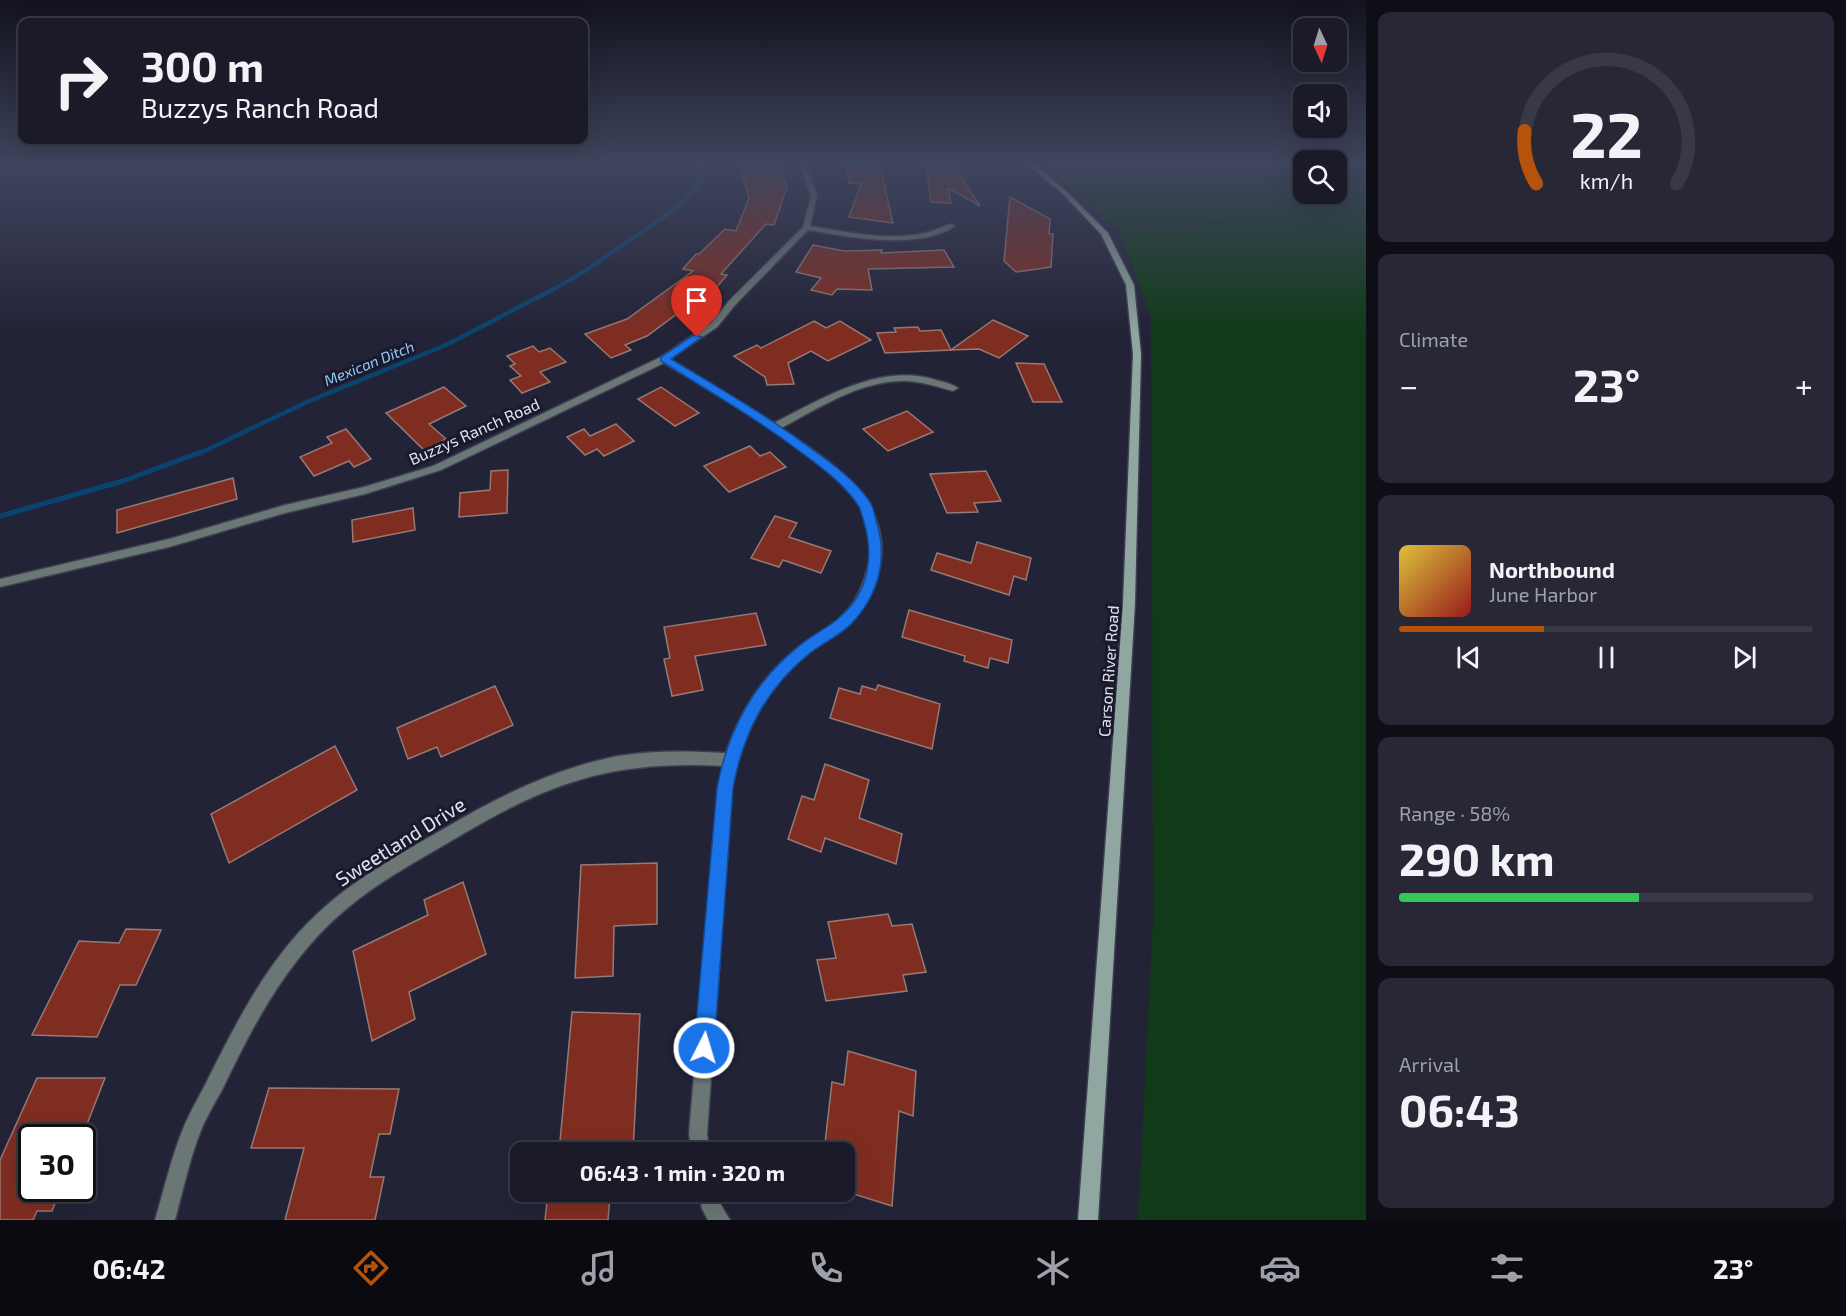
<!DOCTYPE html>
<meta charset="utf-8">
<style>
:root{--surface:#1a1a29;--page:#272735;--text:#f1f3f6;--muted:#9fa1a8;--line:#383846;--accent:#b45309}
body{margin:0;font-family:"Exo 2",sans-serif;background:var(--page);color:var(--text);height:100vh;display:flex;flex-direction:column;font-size:22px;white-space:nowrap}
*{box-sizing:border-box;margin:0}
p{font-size:20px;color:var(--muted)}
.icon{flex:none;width:33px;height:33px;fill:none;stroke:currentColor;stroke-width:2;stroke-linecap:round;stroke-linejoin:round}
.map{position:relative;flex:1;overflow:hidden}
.drawer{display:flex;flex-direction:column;gap:12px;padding:12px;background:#0e0e17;width:480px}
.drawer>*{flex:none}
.guide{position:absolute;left:18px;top:18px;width:570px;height:126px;border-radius:12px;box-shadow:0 6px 24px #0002,0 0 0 2px var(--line);background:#1a1a29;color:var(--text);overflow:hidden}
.needle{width:39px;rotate:176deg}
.fabs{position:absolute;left:1293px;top:18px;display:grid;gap:12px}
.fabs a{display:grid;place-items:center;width:54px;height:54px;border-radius:12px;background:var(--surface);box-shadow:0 6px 24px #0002,0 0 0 2px var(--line);font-size:30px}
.speed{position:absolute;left:18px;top:1124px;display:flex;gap:12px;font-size:30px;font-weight:700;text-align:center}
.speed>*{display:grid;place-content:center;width:78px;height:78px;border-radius:50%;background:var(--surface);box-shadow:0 6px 24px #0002,0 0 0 2px var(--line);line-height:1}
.speed .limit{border:3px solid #111;border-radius:9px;background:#fff;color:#111}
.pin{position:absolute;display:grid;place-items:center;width:51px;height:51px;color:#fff;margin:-62px -26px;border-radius:50% 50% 50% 0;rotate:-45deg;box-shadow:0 0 6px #0007}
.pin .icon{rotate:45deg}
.me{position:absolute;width:66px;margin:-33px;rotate:5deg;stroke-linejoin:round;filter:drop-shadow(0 0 4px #0008)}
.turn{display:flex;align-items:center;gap:21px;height:126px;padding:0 24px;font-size:27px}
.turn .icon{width:78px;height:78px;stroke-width:2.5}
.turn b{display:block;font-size:42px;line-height:51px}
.big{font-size:45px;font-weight:700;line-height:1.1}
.drawer .tile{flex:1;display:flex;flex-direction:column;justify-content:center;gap:9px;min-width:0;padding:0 21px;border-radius:12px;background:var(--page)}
.drawer .dial{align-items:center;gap:0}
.dial svg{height:156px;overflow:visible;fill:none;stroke:var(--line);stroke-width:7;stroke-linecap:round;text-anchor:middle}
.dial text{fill:var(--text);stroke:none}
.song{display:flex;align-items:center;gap:18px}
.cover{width:72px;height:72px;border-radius:9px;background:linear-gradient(135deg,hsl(50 70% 55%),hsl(0 70% 35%))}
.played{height:6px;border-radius:3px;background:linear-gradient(90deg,var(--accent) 35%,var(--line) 35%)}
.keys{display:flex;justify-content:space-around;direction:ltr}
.heat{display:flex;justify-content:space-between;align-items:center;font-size:33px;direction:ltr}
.charge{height:9px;border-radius:4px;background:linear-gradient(90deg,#34c759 58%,var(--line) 0)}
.trip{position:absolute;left:510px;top:1142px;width:345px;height:60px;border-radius:12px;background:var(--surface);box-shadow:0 6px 24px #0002,0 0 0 2px var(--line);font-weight:700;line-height:60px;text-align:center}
.tab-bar{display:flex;height:96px;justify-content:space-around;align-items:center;background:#0a0a10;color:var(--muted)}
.tab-bar .icon{width:42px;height:42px}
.tab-bar .current{color:var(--accent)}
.tab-bar b{font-size:27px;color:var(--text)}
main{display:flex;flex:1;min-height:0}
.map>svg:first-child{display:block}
.green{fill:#113b18}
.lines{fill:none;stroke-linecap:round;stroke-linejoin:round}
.stream-far2{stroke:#094470;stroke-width:4}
.stream-far1{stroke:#094470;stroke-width:4.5}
.stream{stroke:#094470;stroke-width:5}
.building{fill:#802d21;stroke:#967974;stroke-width:1.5}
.street-casing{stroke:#3e3e51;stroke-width:3}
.secondary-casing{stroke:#3e3e51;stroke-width:3}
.street{fill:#6a7774;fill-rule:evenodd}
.secondary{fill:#90a6a0;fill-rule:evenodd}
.route{fill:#1a73e8;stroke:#114b97;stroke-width:1.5}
.labels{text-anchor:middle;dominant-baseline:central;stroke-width:6;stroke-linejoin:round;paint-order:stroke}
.far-water-label{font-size:15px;font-style:italic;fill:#95c9fb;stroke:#1a1a2d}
.street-label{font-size:16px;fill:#e2e3f1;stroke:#1a1a2d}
.near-street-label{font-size:20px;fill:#e2e3f1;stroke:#1a1a2d}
</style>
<main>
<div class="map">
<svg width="1366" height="1220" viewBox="0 0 1366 1220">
<rect width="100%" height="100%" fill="#232337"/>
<!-- green -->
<path class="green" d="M1041 163H1303L1304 194H1336L1337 163H1366V1220H1138L1153 919 1151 317 1118 229 1280 220 1117 227Z"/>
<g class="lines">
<!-- stream-far2 -->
<path class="stream-far2" d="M547 293 585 271 678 207 695 190 700 177 697 163"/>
<!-- stream-far1 -->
<path class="stream-far1" d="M198 454 307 402 446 345 550 291"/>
<!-- stream -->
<path class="stream" d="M0 516 123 481 201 452"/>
</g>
<!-- building -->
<g class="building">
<path d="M739 163H778L787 187 774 225 766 224 721 274 727 275 716 288 693 306 689 305 647 336 625 345 631 350 611 358 585 334 627 319 693 271 683 269 696 254H699L725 229 736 231 749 198Z"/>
<path d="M926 163 953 165 980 206 948 188 951 203 931 202Z"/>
<path d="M857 165 880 166 893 223 849 217 861 184 849 183 846 167 857 168Z"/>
<path d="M1010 197 1050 219 1049 234H1053L1051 267 1016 272 1004 261Z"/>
<path d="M813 245 844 251 882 250 881 253 944 250 954 267 868 269 872 290 837 289 832 295 811 290 821 278 796 272Z"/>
<path d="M993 320 1028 336 999 358 979 349 951 350Z"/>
<path d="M814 321 826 328 840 321 871 340 828 361 811 351 788 363 794 384 767 385 765 377 734 356 757 345 761 348Z"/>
<path d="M918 327 920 331 941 330 951 350 885 353 877 333 896 332 894 328Z"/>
<path d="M533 346 539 352 550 348 566 362 540 372 550 382 522 393 510 380 521 376 510 366 515 364 507 356Z"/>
<path d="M1016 363 1044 364 1062 402H1033Z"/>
<path d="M444 387 466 406 429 424 446 439 424 450 386 413Z"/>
<path d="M661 387 699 413 675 426 638 399Z"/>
<path d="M907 411 933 432 888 451 863 429Z"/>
<path d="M616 424 634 441 604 456 597 449 585 455 567 437 584 429 590 436Z"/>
<path d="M346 429 371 459 354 467 349 461 314 476 300 457 332 443 327 437Z"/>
<path d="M750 446 760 456 770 452 786 467 729 492 704 466Z"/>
<path d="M508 470 507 513 459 517 460 493 490 490 491 471Z"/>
<path d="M986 471 1001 501 974 503 978 512 947 513 930 474Z"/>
<path d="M233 478 237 499 117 533V510Z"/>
<path d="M413 508 415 530 353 542 352 520Z"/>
<path d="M775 516 797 523 789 537 831 551 821 573 783 560 779 567 751 558Z"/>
<path d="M977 542 1031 558 1026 580 1014 576 1009 595 931 570 937 553 971 563Z"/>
<path d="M909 610 1012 640 1008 663 990 658 988 668 964 661 965 656 902 637Z"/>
<path d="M756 613 766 645 695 656 703 690 672 696 664 659 670 658 664 627Z"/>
<path d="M878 685 940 704 932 749 830 718 839 688 860 694 862 686 876 690Z"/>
<path d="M495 686 513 725 441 757 437 747 408 759 397 728Z"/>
<path d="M335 746 357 790 229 863 211 814Z"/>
<path d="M825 764 869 780 859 818 902 834 896 864 825 838 821 852 788 839 802 796 814 800Z"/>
<path d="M657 863V924L614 926 613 976 575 978 581 865Z"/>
<path d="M463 882 486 954 409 992 415 1019 372 1041 353 951 428 915 424 900Z"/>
<path d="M888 914 892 926 912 924 926 972 903 975 907 991 826 1001 817 960 836 958 828 922Z"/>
<path d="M126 929 161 930 136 985H120L97 1037 32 1035 79 941 119 943Z"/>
<path d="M572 1012 640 1014 633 1152H559Z"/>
<path d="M848 1051 916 1071 913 1116 899 1111 892 1206 844 1191V1152H824L832 1082 844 1085Z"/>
<path d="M37 1078H105L82 1137H32V1188H61L52 1211H37L33 1220H0V1160Z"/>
<path d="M269 1088 399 1089 390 1134H379L370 1177H384L375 1220H285L304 1148H251Z"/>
<path d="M548 1192 610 1196 608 1220H545Z"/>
</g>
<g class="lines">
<defs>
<g id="street">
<path d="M799 163H805L817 196 810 226C847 232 891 242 929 232 936 230 943 226 951 224L955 226C917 251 850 237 808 230L735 305 717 327 670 359 774 423C822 399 880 362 936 380 944 382 952 384 958 388L953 391C938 387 924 382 907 381 862 379 819 408 781 428 830 461 896 502 879 571 874 590 864 608 851 623 841 634 826 641 814 649 802 658 791 669 781 680 754 711 740 748 732 787L707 1134 710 1152H692L689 1134 718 787 723 766C612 760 550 782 456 838 419 860 379 881 345 910 289 957 254 1023 223 1088 215 1103 206 1117 200 1133 189 1161 183 1191 175 1220H155C164 1190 171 1158 183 1129 190 1111 201 1094 209 1077 238 1019 269 959 316 915 355 878 402 853 447 827 501 795 557 768 618 756 654 750 690 751 726 753 740 711 765 673 800 646 812 636 826 631 838 620 853 607 862 589 867 570 872 553 872 533 865 516 843 464 714 393 664 363L441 470 365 494 285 513 169 547 0 587V579L169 539 285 505 364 487 433 466 661 357 711 323 729 301 803 227 811 196Z"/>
<path d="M699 1191H719L721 1205 730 1220H708L702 1209Z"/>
</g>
<path id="secondary" d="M1025 163H1033L1066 191 1108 233 1134 285 1141 354 1135 603 1098 1220H1078L1123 603 1133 354 1126 285 1101 234 1062 193Z"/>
</defs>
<!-- street casing -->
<use href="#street" class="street-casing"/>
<!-- secondary casing -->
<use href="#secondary" class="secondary-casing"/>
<!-- street -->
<use href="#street" class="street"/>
<!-- secondary -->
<use href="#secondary" class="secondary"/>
</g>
<!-- sky -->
<linearGradient id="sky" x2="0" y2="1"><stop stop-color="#13131e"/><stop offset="0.49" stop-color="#3f455e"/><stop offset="1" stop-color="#3f455e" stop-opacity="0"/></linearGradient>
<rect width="1366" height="334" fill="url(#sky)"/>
<!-- route -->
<path class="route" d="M694 335 702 337 671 359C719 388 768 416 813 450 833 464 856 481 870 502 874 508 875 517 877 524 888 560 878 596 851 624 840 635 823 643 810 653 766 688 743 733 733 788L714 1048 711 1055 704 1058 697 1055 694 1048 717 788C728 730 753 683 799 646 812 635 828 628 840 617 869 592 874 556 864 522 862 517 861 509 858 505 844 484 822 468 802 453 757 419 709 391 661 361V357Z"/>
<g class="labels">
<!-- far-water labels -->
<g class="far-water-label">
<text transform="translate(369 363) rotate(-22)">Mexican Ditch</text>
</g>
<!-- street labels -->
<g class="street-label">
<text transform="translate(474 431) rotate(-24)">Buzzys Ranch Road</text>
<text transform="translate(1108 671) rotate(-86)">Carson River Road</text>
</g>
<!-- near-street labels -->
<g class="near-street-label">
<text transform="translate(400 841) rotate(-32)">Sweetland Drive</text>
</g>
</g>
</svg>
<div class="fabs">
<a><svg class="needle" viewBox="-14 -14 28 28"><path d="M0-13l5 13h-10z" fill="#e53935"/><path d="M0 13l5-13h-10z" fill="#9fa1a8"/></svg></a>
<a><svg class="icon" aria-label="sound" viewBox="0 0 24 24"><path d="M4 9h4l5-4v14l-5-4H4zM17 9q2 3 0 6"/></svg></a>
<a><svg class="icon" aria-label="search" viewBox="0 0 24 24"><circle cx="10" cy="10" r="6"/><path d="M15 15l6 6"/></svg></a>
</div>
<div class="speed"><div class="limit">30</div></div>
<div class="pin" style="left:697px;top:337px;background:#d93025"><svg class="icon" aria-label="arrive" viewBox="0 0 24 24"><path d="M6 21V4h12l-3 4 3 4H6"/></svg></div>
<svg class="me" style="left:704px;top:1048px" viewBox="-20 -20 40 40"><circle r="17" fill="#1a73e8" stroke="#fff" stroke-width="3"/><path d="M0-11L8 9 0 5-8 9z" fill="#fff"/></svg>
<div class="trip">06:43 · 1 min · 320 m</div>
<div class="guide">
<div class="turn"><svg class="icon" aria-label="right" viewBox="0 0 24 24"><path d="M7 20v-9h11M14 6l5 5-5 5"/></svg><div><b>300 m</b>Buzzys Ranch Road</div></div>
</div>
</div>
<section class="drawer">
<div class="tile dial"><svg viewBox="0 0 100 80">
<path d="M14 69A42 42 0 1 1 86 69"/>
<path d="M14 69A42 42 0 0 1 8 42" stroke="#b45309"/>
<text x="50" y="56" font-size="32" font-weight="700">22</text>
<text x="50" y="72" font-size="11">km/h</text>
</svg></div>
<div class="tile"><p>Climate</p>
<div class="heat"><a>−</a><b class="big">23°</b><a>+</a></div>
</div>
<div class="tile">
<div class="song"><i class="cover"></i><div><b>Northbound</b><p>June Harbor</p></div></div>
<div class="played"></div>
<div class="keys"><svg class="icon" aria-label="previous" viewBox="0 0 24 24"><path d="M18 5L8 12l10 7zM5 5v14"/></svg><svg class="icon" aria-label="pause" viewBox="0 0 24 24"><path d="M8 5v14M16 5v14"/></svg><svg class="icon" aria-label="next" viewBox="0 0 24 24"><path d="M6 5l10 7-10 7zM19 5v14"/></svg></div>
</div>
<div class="tile"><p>Range · 58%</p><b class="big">290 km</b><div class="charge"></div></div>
<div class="tile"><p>Arrival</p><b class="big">06:43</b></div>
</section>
</main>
<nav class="tab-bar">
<b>06:42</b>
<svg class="icon current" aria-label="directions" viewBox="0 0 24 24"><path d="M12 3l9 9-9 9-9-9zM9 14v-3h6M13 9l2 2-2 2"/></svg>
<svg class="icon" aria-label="music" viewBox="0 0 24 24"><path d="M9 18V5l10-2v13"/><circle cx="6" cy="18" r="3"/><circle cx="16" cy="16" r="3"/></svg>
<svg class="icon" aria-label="phone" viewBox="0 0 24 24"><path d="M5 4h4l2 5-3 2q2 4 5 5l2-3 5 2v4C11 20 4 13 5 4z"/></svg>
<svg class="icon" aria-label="climate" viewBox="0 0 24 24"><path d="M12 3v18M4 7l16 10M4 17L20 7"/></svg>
<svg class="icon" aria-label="car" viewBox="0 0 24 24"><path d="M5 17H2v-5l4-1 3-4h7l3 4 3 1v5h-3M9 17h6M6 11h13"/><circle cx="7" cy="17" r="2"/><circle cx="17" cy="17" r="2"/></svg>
<svg class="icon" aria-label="filters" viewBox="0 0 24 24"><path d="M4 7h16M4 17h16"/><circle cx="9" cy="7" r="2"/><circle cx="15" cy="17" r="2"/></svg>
<b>23°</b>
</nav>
